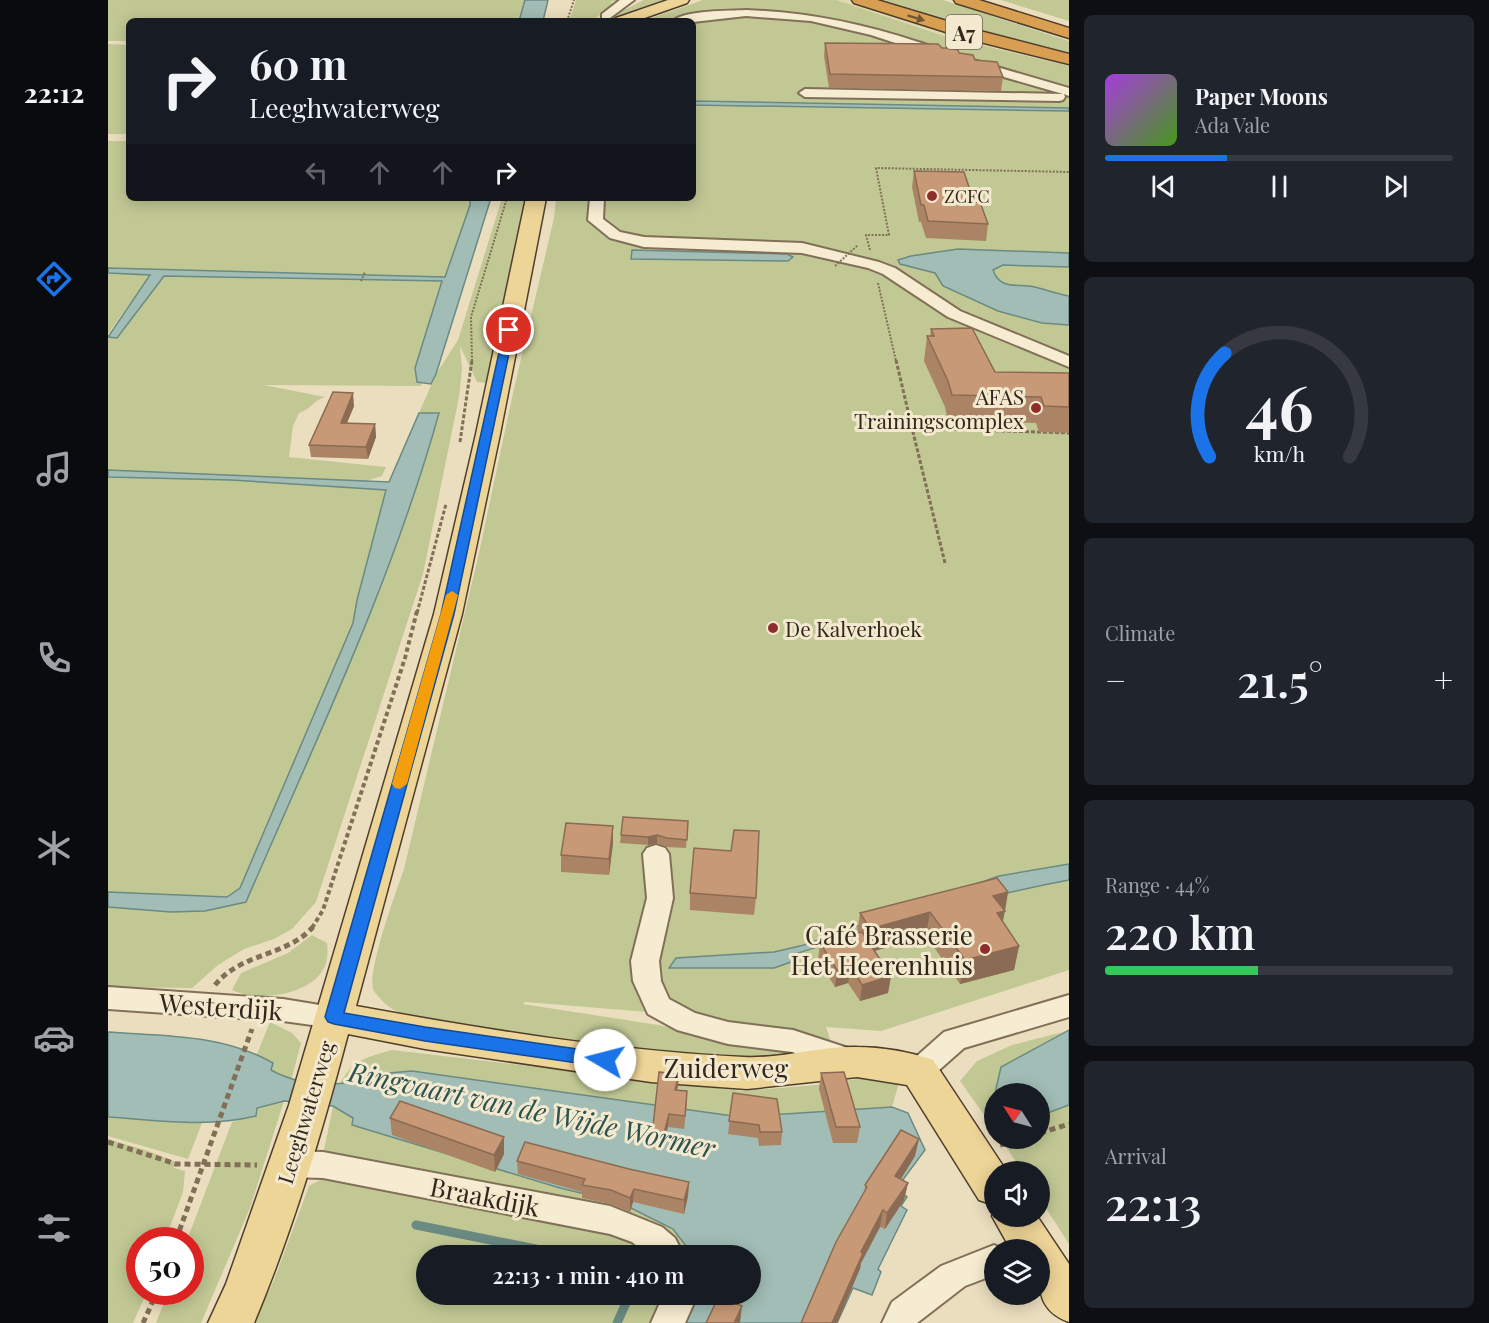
<!DOCTYPE html>
<meta charset="utf-8">
<style>
:root{--surface:#171b24;--page:#20242c;--text:#f1f3f6;--muted:#9ea1a6;--line:#363941;--accent:#1a73e8}
body{margin:0;font-family:"Playfair Display",serif;background:var(--page);color:var(--text);height:100vh;display:flex;flex-direction:column;font-size:22px;white-space:nowrap}
*{box-sizing:border-box;margin:0}
p{font-size:20px;color:var(--muted)}
.icon{flex:none;width:33px;height:33px;fill:none;stroke:currentColor;stroke-width:2;stroke-linecap:round;stroke-linejoin:round}
.map{position:relative;flex:1;overflow:hidden}
.details{display:flex;flex-direction:column;gap:15px;padding:15px;background:#0d0f14;width:420px}
.details>*{flex:none}
.top-card{position:absolute;left:18px;top:18px;width:570px;height:183px;border-radius:9px;box-shadow:0 3px 15px #0003;background:#171b24;color:var(--text);overflow:hidden}
.needle{width:39px;rotate:306deg}
.buttons{position:absolute;left:876px;top:1083px;display:grid;gap:12px}
.buttons a{display:grid;place-items:center;width:66px;height:66px;border-radius:50%;background:var(--surface);box-shadow:0 3px 15px #0003;font-size:30px}
.speed{position:absolute;left:18px;top:1227px;display:flex;gap:12px;font-size:30px;font-weight:700;text-align:center}
.speed>*{display:grid;place-content:center;width:78px;height:78px;border-radius:50%;background:var(--surface);box-shadow:0 3px 15px #0003;line-height:1}
.speed .limit{border:9px solid #d22;background:#fff;color:#111}
.pin{position:absolute;display:grid;place-items:center;width:51px;height:51px;color:#fff;margin:-26px;border:3px solid #fff;border-radius:50%;box-shadow:0 2px 6px #0007}
.me{position:absolute;width:66px;margin:-33px;rotate:278deg;stroke-linejoin:round;filter:drop-shadow(0 0 4px #0008)}
.turn{display:flex;align-items:center;gap:21px;height:126px;padding:0 24px;font-size:27px}
.turn .icon{width:78px;height:78px;stroke-width:2.5}
.turn b{display:block;font-size:42px;line-height:51px}
.lanes{display:flex;align-items:center;height:57px;padding:0 24px;background:#0003;justify-content:center;gap:30px;direction:ltr}
.lanes .off{opacity:.35}
.big{font-size:45px;font-weight:600;line-height:1.1}
.details .tile{flex:1;display:flex;flex-direction:column;justify-content:center;gap:9px;min-width:0;padding:0 21px;border-radius:9px;background:var(--page)}
.details .dial{align-items:center;gap:0}
.dial svg{height:156px;overflow:visible;fill:none;stroke:var(--line);stroke-width:7;stroke-linecap:round;text-anchor:middle}
.dial text{fill:var(--text);stroke:none}
.song{display:flex;align-items:center;gap:18px}
.cover{width:72px;height:72px;border-radius:9px;background:linear-gradient(135deg,hsl(280 70% 55%),hsl(100 70% 35%))}
.played{height:6px;border-radius:3px;background:linear-gradient(90deg,var(--accent) 35%,var(--line) 35%)}
.keys{display:flex;justify-content:space-around;direction:ltr}
.heat{display:flex;justify-content:space-between;align-items:center;font-size:33px;direction:ltr}
.charge{height:9px;border-radius:4px;background:linear-gradient(90deg,#34c759 44%,var(--line) 0)}
.trip{position:absolute;left:308px;top:1245px;width:345px;height:60px;border-radius:30px;background:var(--surface);box-shadow:0 3px 15px #0003;font-weight:600;line-height:60px;text-align:center}
main{display:flex;flex:1;min-height:0}
.tabs{display:flex;flex-direction:column;width:108px;justify-content:space-around;align-items:center;background:#090b0e;color:var(--muted)}
.tabs .icon{width:42px;height:42px}
.tabs .current{color:var(--accent)}
.tabs b{font-size:27px;color:var(--text)}
.map>svg:first-child{display:block}
.farmland{fill:#e0d9ad}
.green{fill:#c1c894}
.water{fill:#a2bdb5;stroke:#6a8a82;stroke-width:1.5}
.lines{fill:none;stroke-linecap:round;stroke-linejoin:round}
.stream{stroke:#6a8a82;stroke-width:9}
.minor-casing{stroke:#826f58;stroke-width:4}
.major-casing{stroke:#503e2d;stroke-width:3}
.highway-casing{stroke:#503e2d;stroke-width:3}
.path-far3{stroke:#826f58;stroke-width:2;stroke-dasharray:2 1.5;stroke-linecap:butt}
.path-far2{stroke:#826f58;stroke-width:3;stroke-dasharray:4 2;stroke-linecap:butt}
.path-far1{stroke:#826f58;stroke-width:4;stroke-dasharray:4.5 3;stroke-linecap:butt}
.path{stroke:#826f58;stroke-width:5;stroke-dasharray:6 4;stroke-linecap:butt}
.minor{fill:#f6ecd1;fill-rule:evenodd}
.major{fill:#edd497;fill-rule:evenodd}
.highway{fill:#d89f52;fill-rule:evenodd}
.path-bridge{stroke:#826f58;stroke-width:2;stroke-dasharray:2 1.5;stroke-linecap:butt}
.wall{fill:#ab8465}
.shaded-wall{fill:#8b6b53}
.building{fill:#c79976;stroke:#8b6b53;stroke-width:1.5}
.oneway{fill:#745732}
.route{fill:#1a73e8;stroke:#114b97;stroke-width:1.5}
.slow{fill:#f59e0b}
.poi-dot{fill:#8e2d2b;stroke:#f3e9ce;stroke-width:2}
.labels{text-anchor:middle;dominant-baseline:central;stroke-width:6;stroke-linejoin:round;paint-order:stroke}
.far-poi-label{font-size:18px;fill:#32271c;stroke:#f3e9ce;text-anchor:start}
.shield{fill:#f3e9ce;stroke:#6c6151;stroke-width:1.5}
.shield-label{font-size:20px;font-weight:bold;fill:#32271c}
.poi-label{font-size:21px;fill:#32271c;stroke:#f3e9ce;text-anchor:end}
.street-label{font-size:21px;fill:#32271c;stroke:#f3e9ce}
.near-poi-label{font-size:26px;fill:#32271c;stroke:#f3e9ce;text-anchor:end}
.near-street-label{font-size:26px;fill:#32271c;stroke:#f3e9ce}
.near-water-label{font-size:27px;font-style:italic;fill:#2c5250;stroke:#f3e9ce}
</style>
<main>
<nav class="tabs">
<b>22:12</b>
<svg class="icon current" aria-label="directions" viewBox="0 0 24 24"><path d="M12 3l9 9-9 9-9-9zM9 14v-3h6M13 9l2 2-2 2"/></svg>
<svg class="icon" aria-label="music" viewBox="0 0 24 24"><path d="M9 18V5l10-2v13"/><circle cx="6" cy="18" r="3"/><circle cx="16" cy="16" r="3"/></svg>
<svg class="icon" aria-label="phone" viewBox="0 0 24 24"><path d="M5 4h4l2 5-3 2q2 4 5 5l2-3 5 2v4C11 20 4 13 5 4z"/></svg>
<svg class="icon" aria-label="climate" viewBox="0 0 24 24"><path d="M12 3v18M4 7l16 10M4 17L20 7"/></svg>
<svg class="icon" aria-label="car" viewBox="0 0 24 24"><path d="M5 17H2v-5l4-1 3-4h7l3 4 3 1v5h-3M9 17h6M6 11h13"/><circle cx="7" cy="17" r="2"/><circle cx="17" cy="17" r="2"/></svg>
<svg class="icon" aria-label="filters" viewBox="0 0 24 24"><path d="M4 7h16M4 17h16"/><circle cx="9" cy="7" r="2"/><circle cx="15" cy="17" r="2"/></svg>
</nav>
<div class="map">
<svg width="961" height="1323" viewBox="0 0 961 1323">
<rect width="100%" height="100%" fill="#ebdebf"/>
<!-- farmland -->
<path class="farmland" d="M709 0H742L793 17 961 62V76Z"/>
<!-- green -->
<g class="green">
<path d="M0 0H417L411 21H21V41H0Z"/>
<path d="M468 0H513L502 2 506 4 484 21H461Z"/>
<path d="M536 0H566L507 21H494Z"/>
<path d="M595 0H728L839 37 961 66V970L773 1031 718 1027 724 1045 589 1016 417 1002 415 1004 550 1025 692 1054C669 1055 646 1057 623 1056 550 1053 478 1043 406 1034 375 1030 312 1024 286 1010 280 1007 270 997 266 991 257 976 289 889 296 869L371 553 405 393 446 218 448 198H585V21H535Z"/>
<path d="M761 0H835L961 41V56Z"/>
<path d="M893 0H961V21L896 1Z"/>
<path d="M0 44 21 45V134H0Z"/>
<path d="M0 141H21V198H362V205L337 277 0 268Z"/>
<path d="M394 198H420L379 383 369 382 352 346 354 369 351 397 315 574 208 902 184 929 166 939 136 949 110 965 84 988 0 987V907L63 912 97 911 138 902C168 833 197 763 227 694 267 602 305 510 331 413H311L328 374 350 340Z"/>
<path d="M0 273 42 275 0 334Z"/>
<path d="M55 276 335 281 307 368 308 382 314 383 313 386 156 385 217 397C206 400 202 410 191 413L185 426 181 457 278 467 274 476 253 483 0 470V337L9 338Z"/>
<path d="M0 477 123 480 278 490 249 600 245 623 132 888 119 897 0 892Z"/>
<path d="M204 935 219 943C220 951 220 962 215 970 199 996 149 1002 124 990L133 973 180 953Z"/>
<path d="M162 1022 184 1033 193 1043 183 1081 163 1070 164 1063 149 1054Z"/>
<path d="M955 1032 893 1067 886 1094V1129L852 1081 869 1061 904 1045Z"/>
<path d="M284 1050 634 1091 708 1085 764 1077 791 1083 784 1107 632 1117 256 1080 231 1085C246 1059 256 1058 284 1050Z"/>
<path d="M176 1101 142 1208 93 1323H48L60 1292H82V1240H79L124 1122 148 1116 149 1108Z"/>
<path d="M961 1105V1244L932 1199V1172L914 1171 893 1139 932 1138V1116Z"/>
<path d="M225 1106 245 1118 244 1125 452 1188 511 1202 565 1229 585 1255H567L561 1243 222 1156 216 1150Z"/>
<path d="M0 1117 94 1123 80 1159 0 1136Z"/>
<path d="M0 1139 40 1151 68 1162 66 1168 77 1171 75 1192 57 1240H32V1292H39L25 1323H0Z"/>
<path d="M216 1178 234 1179 511 1231 548 1255 318 1256V1294H559L551 1323H146L166 1280 201 1186Z"/>
</g>
<!-- water -->
<g class="water">
<path d="M417 0H440L435 21H411Z"/>
<path d="M585 101 961 108V111L585 105Z"/>
<path d="M362 198H383L328 374 323 384 309 382 307 368 334 281 56 276 9 338 0 337 42 275 0 273V268L337 277 362 205Z"/>
<path d="M850 249 961 253V267L895 265 885 270C892 291 911 283 927 287 939 290 949 294 961 296V325L934 323 890 311 835 286 827 273 792 264 790 260 803 256Z"/>
<path d="M524 250 679 254 685 257 680 261 523 259Z"/>
<path d="M311 413H331C284 582 207 742 138 902L97 911 63 912 0 907V892L119 897 132 888 245 623 249 600 278 490 123 480 0 477V470L281 482Z"/>
<path d="M961 864V880C869 897 780 925 690 953L683 962 666 968H561L568 958 666 952 696 945 891 876Z"/>
<path d="M961 1030V1105L932 1116V1094L887 1093 893 1067Z"/>
<path d="M0 1032C56 1036 115 1034 165 1063L163 1070C192 1086 224 1087 256 1080L258 1075 304 1071 632 1117 784 1107 800 1113 817 1150 788 1189 799 1197 793 1206 799 1210 770 1269 773 1272 764 1295 745 1288 729 1323H575L586 1295 642 1294V1256L585 1255 565 1229 511 1202 452 1188 244 1125 245 1118 225 1106 176 1101 149 1108 148 1116C99 1128 49 1120 0 1117Z"/>
</g>
<g class="lines">
<!-- stream -->
<g class="stream">
<path d="M308 1225 463 1256"/>
<path d="M509 1323 522 1294"/>
</g>
<defs>
<g id="minor">
<path d="M512 0H526L502 18H494V14Z"/>
<path d="M638 10C697 12 753 23 810 42 819 45 832 47 839 54L833 58 763 35 703 21 638 16 585 22 564 21C578 10 620 11 638 10Z"/>
<path d="M865 60 961 88V96L956 94 957 97 955 100 951 101 697 97 691 93 697 89 955 94 861 67V61Z"/>
<path d="M482 198H496L495 219 512 232 536 237 694 243 771 262 787 268 852 311 961 356V367L840 317 775 274 760 268 694 253 536 247 502 238 480 220Z"/>
<path d="M548 845 557 848 561 854 565 898 551 961 553 981 561 999 587 1013 620 1022 685 1030 749 1051 754 1059 749 1067 739 1071 684 1052 620 1044 569 1030 540 1014 525 981 523 961 539 898 535 854 539 848Z"/>
<path d="M0 987 175 999 236 1009 240 1017 236 1025 226 1028 175 1021 0 1009Z"/>
<path d="M961 995V1017L856 1048 821 1079 811 1083 801 1079 796 1071 801 1063 836 1032Z"/>
<path d="M182 1151 215 1152 502 1206 554 1227 567 1238 576 1256H541L524 1242 502 1234 215 1178 182 1177 171 1173 166 1164 171 1155Z"/>
<path d="M886 1245 897 1250H886V1275L857 1286 809 1323H774L784 1302 833 1266Z"/>
<path d="M551 1294H585V1305L577 1323H543L551 1305Z"/>
</g>
<g id="major">
<path d="M560 0H581L579 3 528 21H505L508 18Z"/>
<path d="M418 198H438L392 434 354 614 248 1006C374 1029 508 1051 636 1057 673 1059 711 1046 749 1047 773 1047 802 1052 825 1060L899 1172H886V1205L871 1200 799 1085 749 1077 639 1089 543 1082 317 1049 240 1034C214 1132 185 1230 146 1323H100L118 1284 181 1105 326 614 368 434Z"/>
<path d="M886 1210V1216H929L961 1264V1322C925 1309 932 1282 932 1250H903L884 1216Z"/>
</g>
<g id="highway">
<path d="M744 0H769L872 31 961 54V64L860 39 746 3Z"/>
<path d="M846 0H871L961 28V38L848 3Z"/>
</g>
</defs>
<!-- minor casing -->
<use href="#minor" class="minor-casing"/>
<!-- major casing -->
<use href="#major" class="major-casing"/>
<!-- highway casing -->
<use href="#highway" class="highway-casing"/>
<!-- path-far3 -->
<g class="path-far3">
<path d="M459 21 466 0"/>
<path d="M762 250 758 235H781L768 168 961 172"/>
<path d="M253 281 257 272"/>
<path d="M770 283 788 361"/>
<path d="M364 361 363 317 399 198"/>
</g>
<!-- path-far2 -->
<g class="path-far2">
<path d="M788 360 804 428"/>
<path d="M352 442 364 360"/>
<path d="M837 563 804 428 961 433"/>
<path d="M309 613 338 504"/>
</g>
<!-- path-far1 -->
<path class="path-far1" d="M204 928 215 910 297 658 309 611"/>
<!-- path -->
<g class="path">
<path d="M107 985C134 952 178 957 205 927"/>
<path d="M932 1133 961 1124"/>
<path d="M0 1142 68 1164 149 1165"/>
<path d="M892 1145 915 1138"/>
<path d="M68 1240 144 1029"/>
<path d="M35 1323 49 1292"/>
</g>
<!-- minor -->
<use href="#minor" class="minor"/>
<!-- major -->
<use href="#major" class="major"/>
<!-- highway -->
<use href="#highway" class="highway"/>
<!-- path-bridge -->
<path class="path-bridge" d="M727 266 750 245"/>
</g>
<!-- wall -->
<g class="wall">
<path d="M717 43 834 48 851 53 867 60 895 77 893 91 721 88 716 56Z"/>
<path d="M806 171 866 202 880 224 878 241 818 238 813 222H811L804 187Z"/>
<path d="M823 329 887 372 961 373V433L931 432 928 423 840 421 837 407 816 361 819 336H822Z"/>
<path d="M246 406 239 423 267 424 268 437 260 459 203 457 201 445Z"/>
<path d="M580 821 578 848 559 847 549 843 540 845 512 843 513 835Z"/>
<path d="M505 843 501 875 453 872V855Z"/>
<path d="M623 851 648 898 646 915 582 910V893Z"/>
<path d="M900 892 894 922 911 946 906 970 852 984 818 936 767 951 783 976 780 993 752 1001 740 983 727 987 710 960 712 943 749 933 752 913Z"/>
<path d="M713 1073 752 1127 749 1143H725L711 1089Z"/>
<path d="M571 1074 569 1090 579 1104 576 1129 560 1127 554 1149 544 1148V1135Z"/>
<path d="M625 1093 674 1132 673 1145 651 1146 650 1138 620 1134Z"/>
<path d="M282 1118 396 1137V1154L387 1172 284 1135Z"/>
<path d="M807 1156 793 1179 800 1183 796 1200 777 1229 772 1227 753 1263 752 1269 757 1185Z"/>
<path d="M409 1161 521 1169 581 1182 580 1196 576 1214 525 1202 522 1212 502 1204 474 1198V1192L410 1174Z"/>
</g>
<!-- shaded-wall -->
<g class="shaded-wall">
<path d="M245 393 246 406 234 435 233 423Z"/>
<path d="M267 424 268 437 260 459 258 447Z"/>
<path d="M505 826V843L501 875V859Z"/>
<path d="M549 835V843L540 845V837Z"/>
<path d="M900 892 897 911 892 935 885 896Z"/>
<path d="M822 912 818 936 759 953 762 929Z"/>
<path d="M911 946 906 970 852 984 857 960Z"/>
<path d="M743 966 740 983 727 987 729 970Z"/>
<path d="M783 976 780 993 752 1001 754 985Z"/>
<path d="M571 1074 570 1086 566 1103 567 1090Z"/>
<path d="M561 1114 560 1127 554 1149 555 1137Z"/>
<path d="M396 1137V1154L387 1172 386 1155Z"/>
<path d="M811 1139 807 1156 784 1193 787 1176Z"/>
<path d="M581 1182 580 1196 576 1214V1200Z"/>
<path d="M800 1183 796 1200 777 1229 779 1213Z"/>
<path d="M526 1189 525 1202 522 1212V1198Z"/>
<path d="M775 1210 772 1227 753 1263 752 1269 729 1323H724L753 1252Z"/>
<path d="M634 1306 632 1323H626Z"/>
</g>
<!-- building -->
<g class="building">
<path d="M717 43 830 44 834 48H843L850 50 851 53 865 55 867 60 889 62 895 77 722 74Z"/>
<path d="M806 171 856 172 866 202H872L880 224 820 221 816 205H813Z"/>
<path d="M864 328 887 372 961 373V407L936 406 933 397 844 395 840 381 819 336H826L823 329Z"/>
<path d="M225 392 245 393 233 423 267 424 258 447 201 445Z"/>
<path d="M515 817 580 821 579 840 559 838 549 835 540 837 513 835Z"/>
<path d="M458 823 505 826 501 859 453 855Z"/>
<path d="M626 830 651 831 648 898 582 893 586 848 623 851Z"/>
<path d="M889 878 900 892 885 896 897 911 889 913 911 946 857 960 822 912 762 929 752 913Z"/>
<path d="M754 932 783 976 754 985 743 966 729 970 712 943Z"/>
<path d="M551 1072 571 1074 567 1090 579 1091 577 1116 561 1114 555 1137 544 1135Z"/>
<path d="M736 1072 752 1127H728L713 1073Z"/>
<path d="M625 1093 669 1099 674 1132H652L651 1125 621 1121Z"/>
<path d="M292 1101 396 1137 386 1155 282 1118Z"/>
<path d="M793 1130 811 1139 787 1176 800 1183 779 1213 775 1210 753 1252 755 1253 724 1323H693L728 1242 759 1187 757 1185Z"/>
<path d="M417 1142 521 1169 581 1182 576 1200 526 1189 522 1198 503 1190 474 1185 477 1179 409 1161Z"/>
<path d="M611 1296 634 1306 626 1323H598Z"/>
</g>
<!-- one-way arrows -->
<defs><path id="oneway-solid" d="M-6-.8H1V-3.2L6.5 0L1 3.2V.8H-6Z" transform="scale(1.5)"/></defs>
<use class="oneway" href="#oneway-solid" transform="translate(808 18) rotate(17)"/>
<!-- route -->
<path class="route" d="M401 327 406 330 346 614 236 1013 317 1027 497 1053 504 1055 506 1060 504 1065 497 1067 317 1041 226 1024 220 1022 217 1017 333 614 396 330Z"/>
<!-- slow -->
<path class="slow" d="M344 591 350 595 299 784 292 789 287 788 284 784 338 595Z"/>
<!-- markers -->
<g class="poi-dot">
<circle cx="824" cy="196" r="6"/>
<circle cx="928" cy="408" r="6"/>
<circle cx="665" cy="628" r="6"/>
<circle cx="877" cy="949" r="6"/>
</g>
<g class="labels">
<!-- far-poi labels -->
<g class="far-poi-label">
<text x="836" y="196">ZCFC</text>
</g>
<!-- shield labels -->
<rect class="shield" x="838" y="15" width="36" height="34" rx="4.5"/>
<g class="shield-label">
<text x="856" y="32">A7</text>
</g>
<!-- poi labels -->
<g class="poi-label">
<text x="916" y="396">AFAS<tspan x="916" dy="24">Trainingscomplex</tspan></text>
<text x="677" y="628" text-anchor="start">De Kalverhoek</text>
</g>
<!-- street labels -->
<g class="street-label">
<text transform="translate(197 1112) rotate(-73)">Leeghwaterweg</text>
</g>
<!-- near-poi labels -->
<g class="near-poi-label">
<text x="865" y="934">Café Brasserie<tspan x="865" dy="30">Het Heerenhuis</tspan></text>
</g>
<!-- near-street labels -->
<g class="near-street-label">
<text transform="translate(113 1006) rotate(4)">Westerdijk</text>
<text x="618" y="1067">Zuiderweg</text>
<text transform="translate(377 1196) rotate(11)">Braakdijk</text>
</g>
<!-- near-water labels -->
<g class="near-water-label">
<text transform="translate(424 1109) rotate(12)">Ringvaart van de Wijde Wormer</text>
</g>
</g>
</svg>
<div class="buttons">
<a><svg class="needle" viewBox="-14 -14 28 28"><path d="M0-13l5 13h-10z" fill="#e53935"/><path d="M0 13l5-13h-10z" fill="#9ea1a6"/></svg></a>
<a><svg class="icon" aria-label="sound" viewBox="0 0 24 24"><path d="M4 9h4l5-4v14l-5-4H4zM17 9q2 3 0 6"/></svg></a>
<a><svg class="icon" aria-label="layers" viewBox="0 0 24 24"><path d="M12 4l9 5-9 5-9-5zM3 14l9 5 9-5"/></svg></a>
</div>
<div class="speed"><div class="limit">50</div></div>
<div class="pin" style="left:401px;top:330px;background:#d93025"><svg class="icon" aria-label="arrive" viewBox="0 0 24 24"><path d="M6 21V4h12l-3 4 3 4H6"/></svg></div>
<svg class="me" style="left:497px;top:1060px" viewBox="-20 -20 40 40"><circle r="19" fill="#fff"/><path d="M0-13L10 11 0 6-10 11z" fill="#1a73e8"/></svg>
<div class="trip">22:13 · 1 min · 410 m</div>
<div class="top-card">
<div class="turn"><svg class="icon" aria-label="right" viewBox="0 0 24 24"><path d="M7 20v-9h11M14 6l5 5-5 5"/></svg><div><b>60 m</b>Leeghwaterweg</div></div>
<div class="lanes"><svg class="icon off" aria-label="left" viewBox="0 0 24 24"><path d="M17 20v-9H6M10 6l-5 5 5 5"/></svg><svg class="icon off" aria-label="ahead" viewBox="0 0 24 24"><path d="M12 20V5M6 11l6-6 6 6"/></svg><svg class="icon off" aria-label="ahead" viewBox="0 0 24 24"><path d="M12 20V5M6 11l6-6 6 6"/></svg><svg class="icon" aria-label="right" viewBox="0 0 24 24"><path d="M7 20v-9h11M14 6l5 5-5 5"/></svg></div>
</div>
</div>
<section class="details">
<div class="tile">
<div class="song"><i class="cover"></i><div><b>Paper Moons</b><p>Ada Vale</p></div></div>
<div class="played"></div>
<div class="keys"><svg class="icon" aria-label="previous" viewBox="0 0 24 24"><path d="M18 5L8 12l10 7zM5 5v14"/></svg><svg class="icon" aria-label="pause" viewBox="0 0 24 24"><path d="M8 5v14M16 5v14"/></svg><svg class="icon" aria-label="next" viewBox="0 0 24 24"><path d="M6 5l10 7-10 7zM19 5v14"/></svg></div>
</div>
<div class="tile dial"><svg viewBox="0 0 100 80">
<path d="M14 69A42 42 0 1 1 86 69"/>
<path d="M14 69A42 42 0 0 1 22 16" stroke="#1a73e8"/>
<text x="50" y="56" font-size="32" font-weight="700">46</text>
<text x="50" y="72" font-size="11">km/h</text>
</svg></div>
<div class="tile"><p>Climate</p>
<div class="heat"><a>−</a><b class="big">21.5°</b><a>+</a></div>
</div>
<div class="tile"><p>Range · 44%</p><b class="big">220 km</b><div class="charge"></div></div>
<div class="tile"><p>Arrival</p><b class="big">22:13</b></div>
</section>
</main>
